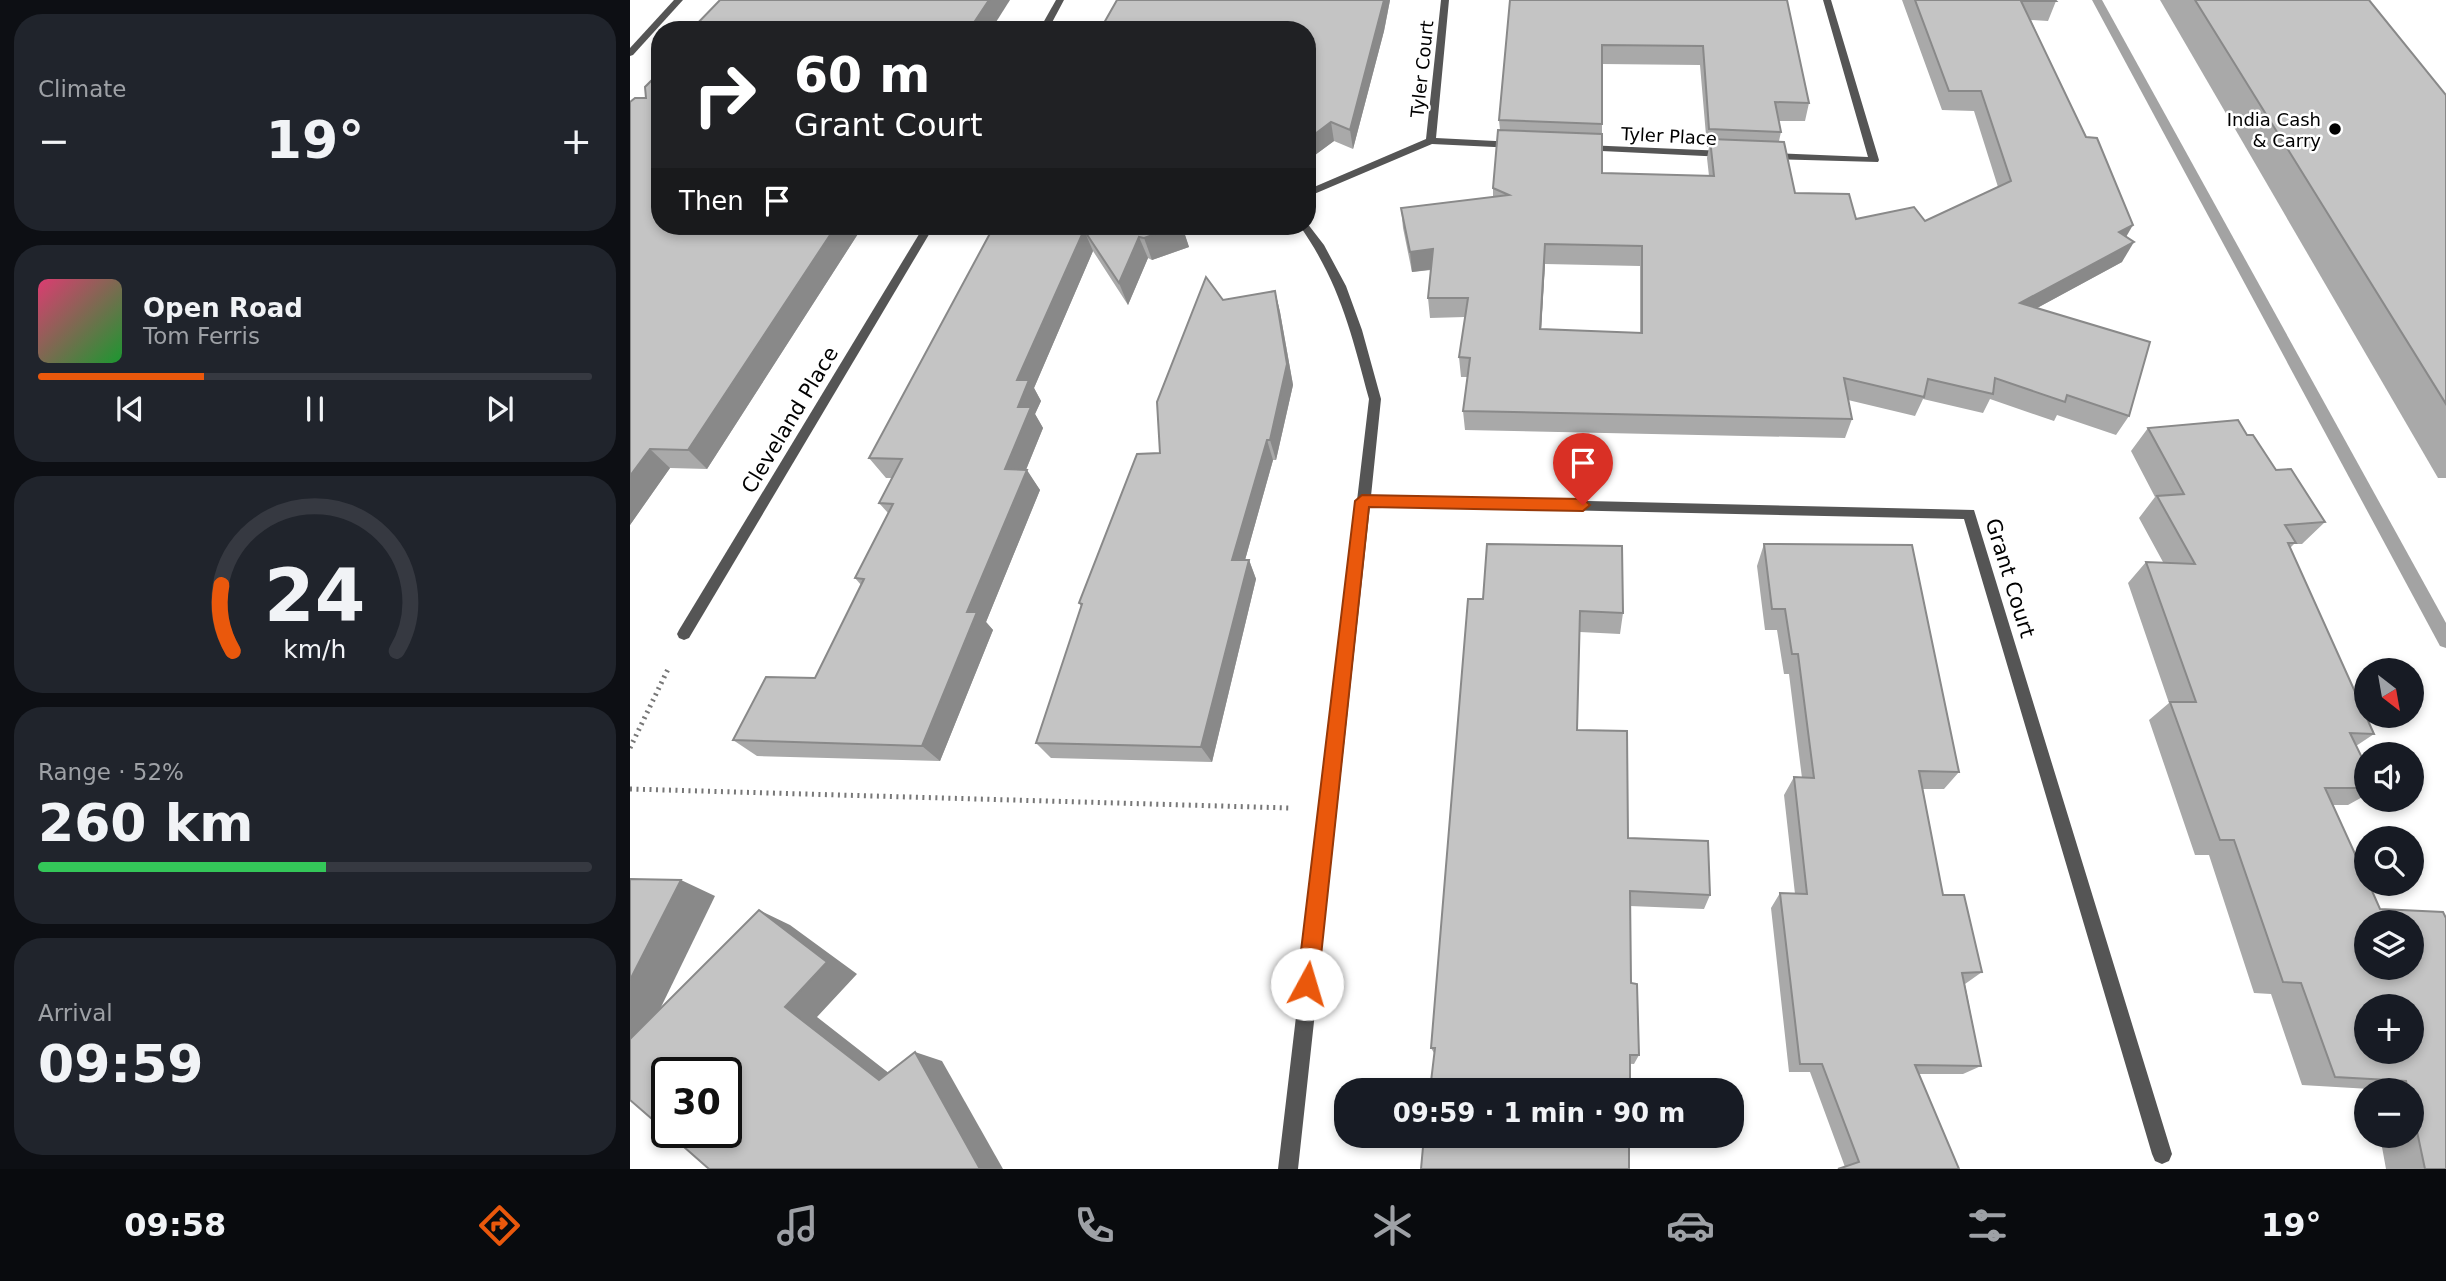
<!DOCTYPE html>
<meta charset="utf-8">
<style>
:root{--surface:#171b24;--page:#20242c;--text:#f1f3f6;--muted:#9ea1a6;--line:#363941;--accent:#ea580c}
body{margin:0;font-family:"DejaVu Sans",sans-serif;background:var(--page);color:var(--text);height:100vh;display:flex;flex-direction:column;font-size:26px;white-space:nowrap}
*{box-sizing:border-box;margin:0}
p{font-size:23px;color:var(--muted)}
.icon{flex:none;width:38px;height:38px;fill:none;stroke:currentColor;stroke-width:2;stroke-linecap:round;stroke-linejoin:round}
.map{position:relative;flex:1;overflow:hidden}
.side{display:flex;flex-direction:column;gap:14px;padding:14px;background:#0d0f14;width:630px}
.side>*{flex:none}
.banner{position:absolute;left:21px;top:21px;width:665px;height:214px;border-radius:28px;box-shadow:0 4px 10px #0003;background:#202124;color:#fff;overflow:hidden}
.needle{width:46px;rotate:149deg}
.controls{position:absolute;left:1724px;top:658px;display:grid;gap:14px}
.controls a{display:grid;place-items:center;width:70px;height:70px;border-radius:50%;background:var(--surface);box-shadow:0 4px 10px #0003;font-size:35px}
.speed{position:absolute;left:21px;top:1057px;display:flex;gap:14px;font-size:35px;font-weight:700;text-align:center}
.speed>*{display:grid;place-content:center;width:91px;height:91px;border-radius:50%;background:var(--surface);box-shadow:0 4px 10px #0003;line-height:1}
.speed .limit{border:4px solid #111;border-radius:10px;background:#fff;color:#111}
.pin{position:absolute;display:grid;place-items:center;width:60px;height:60px;color:#fff;margin:-72px -30px;border-radius:50% 50% 50% 0;rotate:-45deg;box-shadow:0 0 7px #0007}
.pin .icon{rotate:45deg}
.me{position:absolute;width:77px;margin:-38px;rotate:6deg;stroke-linejoin:round;filter:drop-shadow(0 0 5px #0008)}
.turn{display:flex;align-items:center;gap:24px;height:147px;padding:0 28px;font-size:32px}
.turn .icon{width:91px;height:91px;stroke-width:2.5}
.turn b{display:block;font-size:49px;line-height:60px}
.then{display:flex;align-items:center;height:66px;padding:0 28px;background:#0003;gap:14px;font-size:26px}
.big{font-size:52px;font-weight:600;line-height:1.1}
.side .card{flex:1;display:flex;flex-direction:column;justify-content:center;gap:10px;min-width:0;padding:0 24px;border-radius:28px;background:var(--page)}
.side .dial{align-items:center;gap:0}
.dial svg{height:182px;overflow:visible;fill:none;stroke:var(--line);stroke-width:7;stroke-linecap:round;text-anchor:middle}
.dial text{fill:var(--text);stroke:none}
.song{display:flex;align-items:center;gap:21px}
.cover{width:84px;height:84px;border-radius:10px;background:linear-gradient(135deg,hsl(340 70% 55%),hsl(130 70% 35%))}
.played{height:7px;border-radius:4px;background:linear-gradient(90deg,var(--accent) 30%,var(--line) 30%)}
.keys{display:flex;justify-content:space-around;direction:ltr}
.heat{display:flex;justify-content:space-between;align-items:center;font-size:38px;direction:ltr}
.charge{height:10px;border-radius:5px;background:linear-gradient(90deg,#34c759 52%,var(--line) 0)}
.trip{position:absolute;left:704px;top:1078px;width:410px;height:70px;border-radius:28px;background:var(--surface);box-shadow:0 4px 10px #0003;font-weight:600;line-height:70px;text-align:center}
.tabs{display:flex;height:112px;justify-content:space-around;align-items:center;background:#090b0e;color:var(--muted)}
.tabs .icon{width:49px;height:49px}
.tabs .current{color:var(--accent)}
.tabs b{font-size:32px;color:var(--text)}
main{display:flex;flex:1;min-height:0}
.map>svg:first-child{display:block}
.lines{fill:none;stroke-linecap:round;stroke-linejoin:round}
.stream{fill:#a3a3a3;fill-rule:evenodd}
.path{stroke:#777;stroke-width:5;stroke-dasharray:2 4.5;stroke-linecap:butt}
.minor{fill:#555;fill-rule:evenodd}
.wall{fill:#a9a9a9;fill-rule:evenodd}
.shaded-wall{fill:#898989}
.building{fill:#c4c4c4;stroke:#898989;stroke-width:2;fill-rule:evenodd}
.route{fill:#ea580c;stroke:#983908;stroke-width:2}
.poi-dot{fill:#000;stroke:#fff;stroke-width:2.5}
.labels{text-anchor:middle;dominant-baseline:central;stroke-width:5;stroke-linejoin:round;paint-order:stroke}
.far-street-label{font-size:18px;fill:#000;stroke:#fff}
.far-poi-label{font-size:18px;fill:#000;stroke:#fff;text-anchor:end}
.street-label{font-size:21px;fill:#000;stroke:#fff}
</style>
<main>
<section class="side">
<div class="card"><p>Climate</p>
<div class="heat"><a>−</a><b class="big">19°</b><a>+</a></div>
</div>
<div class="card">
<div class="song"><i class="cover"></i><div><b>Open Road</b><p>Tom Ferris</p></div></div>
<div class="played"></div>
<div class="keys"><svg class="icon" aria-label="previous" viewBox="0 0 24 24"><path d="M18 5L8 12l10 7zM5 5v14"/></svg><svg class="icon" aria-label="pause" viewBox="0 0 24 24"><path d="M8 5v14M16 5v14"/></svg><svg class="icon" aria-label="next" viewBox="0 0 24 24"><path d="M6 5l10 7-10 7zM19 5v14"/></svg></div>
</div>
<div class="card dial"><svg viewBox="0 0 100 80">
<path d="M14 69A42 42 0 1 1 86 69"/>
<path d="M14 69A42 42 0 0 1 9 40" stroke="#ea580c"/>
<text x="50" y="56" font-size="32" font-weight="700">24</text>
<text x="50" y="72" font-size="11">km/h</text>
</svg></div>
<div class="card"><p>Range · 52%</p><b class="big">260 km</b><div class="charge"></div></div>
<div class="card"><p>Arrival</p><b class="big">09:59</b></div>
</section>
<div class="map">
<svg width="1816" height="1169" viewBox="0 0 1816 1169">
<rect width="100%" height="100%" fill="#fff"/>
<g class="lines">
<!-- stream -->
<path class="stream" d="M1462 0H1472L1816 623V648L1810 646Z"/>
<!-- path -->
<g class="path">
<path d="M0 748 39 667"/>
<path d="M0 789 660 808"/>
</g>
<!-- minor -->
<g class="minor">
<path d="M44 0H53L3 55 0 56V48Z"/>
<path d="M426 0H434L418 30H409Z"/>
<path d="M811 0H819L806 138 885 142 890 145 885 148 802 144 677 197V190L796 139Z"/>
<path d="M1193 0H1201L1249 160 1248 162 1140 159 1135 156 1140 153 1238 157Z"/>
<path d="M955 145 1095 151 1100 154 1095 157 951 150V146Z"/>
<path d="M677 223 694 245 716 286 732 330 751 399 741 496 1344 510 1542 1154 1539 1161 1532 1164 1525 1161 1522 1154 1334 519 740 506 668 1169H648L739 399C721 332 710 284 670 226H677Z"/>
<path d="M294 226H304L59 638 54 640 49 638 47 634 49 630Z"/>
</g>
</g>
<!-- wall -->
<g class="wall">
<path d="M487 0H760L754 31 723 149 704 141 685 155 677 152V30Z"/>
<path d="M880 0H1157L1179 103 1175 121H1149L1151 132 1149 141 1165 193 1226 219 1295 221 1368 187 1344 111 1312 110 1272 0H1425L1426 1 1418 21 1401 20 1496 237 1492 262 1407 308 1499 416 1486 435 1427 415 1424 421 1360 399 1353 413 1293 399 1285 416 1218 400 1222 419 1215 438 835 430 833 411 838 377H831L829 357 835 317 800 318 798 298 801 270 782 272 773 228 771 208 863 197V188L870 130 869 120ZM972 64 1070 65 1077 147H1079L1077 158 1079 176 972 173ZM915 264 1010 266V333L911 329Z"/>
<path d="M1530 0H1739L1816 95V478H1808Z"/>
<path d="M30 226H233L77 469 40 468 0 525Z"/>
<path d="M364 226H552L559 247 522 260 518 258 498 305 463 251 404 388 411 401 405 414 413 428 396 470 410 490 356 622 363 630 310 761 127 756 103 740 185 678 231 585 225 578 258 513 249 503 262 478H256L239 458Z"/>
<path d="M645 291 650 312 663 385 646 460H643L615 560H619L626 579 582 762 421 758 406 743 451 606 449 603 530 453 593 300Z"/>
<path d="M1518 428 1617 435 1646 470 1695 522 1672 544H1664L1660 548 1744 734 1726 746 1736 766V795L1718 805H1703L1816 1169H1756L1750 1136H1782V1090H1741L1740 1089 1672 1085 1641 994 1624 993 1579 855H1565L1519 720 1539 703 1498 583 1516 562H1533L1509 518 1525 497 1501 451Z"/>
<path d="M1134 544 1329 772 1314 789H1293L1313 895 1352 972 1335 984 1351 1066 1333 1074H1288L1329 1169 1215 1167 1180 1072H1159L1141 908 1150 893 1165 894 1154 795 1164 777 1172 778 1159 674H1154L1147 630H1135L1127 566Z"/>
<path d="M838 599 993 613 990 634 950 632 947 730 998 838 1080 895 1074 909 1000 906 1001 983 1009 1055 1004 1064 804 1053 801 1048Z"/>
</g>
<!-- shaded-wall -->
<g class="shaded-wall">
<path d="M359 0H380L361 30H339Z"/>
<path d="M754 0H760L754 31 723 149 720 130Z"/>
<path d="M701 122 704 141 685 155 681 137Z"/>
<path d="M1503 225 1492 244 1489 232Z"/>
<path d="M206 226H233L77 469 58 450Z"/>
<path d="M552 226 559 247 522 260 514 238Z"/>
<path d="M454 230 463 251 404 388 411 401 405 414 413 428 388 489 375 469 388 407 387 380Z"/>
<path d="M509 237 518 258 498 305 489 283Z"/>
<path d="M1504 242 1492 262 1381 322 1390 303Z"/>
<path d="M915 244V264L910 349V329Z"/>
<path d="M803 249 805 269 782 272 780 252Z"/>
<path d="M645 291 650 312 663 385 646 460 640 440Z"/>
<path d="M637 440 643 460 610 578 602 560Z"/>
<path d="M20 449 40 468 0 525V476Z"/>
<path d="M397 470 410 490 356 622 363 630 310 761 292 746 337 612Z"/>
<path d="M619 560 626 579 582 762 571 747Z"/>
<path d="M51 880 85 896 0 1071V980Z"/>
<path d="M129 910 160 925 227 974 187 1017 278 1088 249 1080 155 1007Z"/>
<path d="M285 1052 312 1061 373 1169H350Z"/>
</g>
<!-- building -->
<g class="building">
<path d="M90 0H359L339 30H61Z"/>
<path d="M487 0H754L720 130 701 122 681 137 677 135V30H470Z"/>
<path d="M880 0H1157L1179 103 1145 102 1151 132 1079 129 1073 46 972 45V124L869 120Z"/>
<path d="M1285 0H1425L1426 1H1391L1456 137 1467 138 1503 225 1489 232 1504 242 1390 303 1520 342 1499 416 1437 395 1435 402 1365 378 1363 394 1298 379 1294 397 1214 378 1222 419 833 411 840 358 829 357 838 298H798L803 249 780 252 771 208 879 195 863 188 868 130 972 134V173L1084 176 1080 139 1154 142 1165 193 1219 194 1226 219 1284 207 1295 221 1381 181 1351 91H1319ZM915 244 1012 246V333L910 329Z"/>
<path d="M1565 0H1739L1816 95V404Z"/>
<path d="M30 72V226H206L58 450 20 449 0 476V102L5 98H16L15 87Z"/>
<path d="M364 226H550L514 238 509 237 489 283 454 230 387 380H399L388 407H401L375 469 397 470 337 612H347L292 746 103 740 136 677 185 678 234 579 225 578 263 504 249 503 272 459 239 458Z"/>
<path d="M576 277 593 300 645 291 657 364 640 440H637L602 560H619L571 747 406 743 452 604 449 603 507 454 530 453 527 402Z"/>
<path d="M1608 420 1617 435H1623L1646 470 1661 469 1695 522 1655 525 1666 543H1658L1744 734 1720 733 1736 766V788H1695L1736 878V884H1739L1750 909 1813 912 1816 918V1169H1795L1782 1108V1090H1778L1776 1081 1705 1077 1671 983 1653 982 1604 840H1590L1540 702H1566L1516 562 1565 564 1527 496 1554 494 1518 428ZM1736 922H1782V968H1736ZM1736 1006H1782V1052H1736Z"/>
<path d="M857 544 992 546 993 613 950 611 947 730 997 731 998 838 1078 841 1080 895 1000 891 1001 983 1007 984 1009 1055H1000V1090H800L805 1048H801L838 599H853Z"/>
<path d="M1134 544 1282 545 1329 772 1289 771 1313 895H1334L1352 972 1332 973 1351 1066 1285 1065 1329 1169H1208L1229 1162 1192 1064H1170L1150 893 1177 894 1164 777 1184 778 1168 654H1162L1155 609H1142Z"/>
<path d="M0 879 51 880 0 980Z"/>
<path d="M129 910 197 962 155 1007 249 1080 285 1052 350 1169H79L37 1132H96V1073H37V1132L0 1100V1039Z"/>
<path d="M794 1136H999V1169H791Z"/>
</g>
<!-- route -->
<path class="route" d="M732 495 953 499 960 505 953 511 739 507 688 984 685 991 677 994 670 991 667 984 725 501Z"/>
<!-- markers -->
<circle class="poi-dot" cx="1705" cy="129" r="7"/>
<g class="labels">
<!-- far-street labels -->
<g class="far-street-label">
<text transform="translate(792 69) rotate(-84)">Tyler Court</text>
<text transform="translate(1039 136) rotate(3)">Tyler Place</text>
</g>
<!-- far-poi labels -->
<g class="far-poi-label">
<text x="1691" y="119">India Cash<tspan x="1691" dy="21">&amp; Carry</tspan></text>
</g>
<!-- street labels -->
<g class="street-label">
<text transform="translate(160 420) rotate(-59)">Cleveland Place</text>
<text transform="translate(1380 578) rotate(73)">Grant Court</text>
</g>
</g>
</svg>
<div class="controls">
<a><svg class="needle" viewBox="-14 -14 28 28"><path d="M0-13l5 13h-10z" fill="#e53935"/><path d="M0 13l5-13h-10z" fill="#9ea1a6"/></svg></a>
<a><svg class="icon" aria-label="sound" viewBox="0 0 24 24"><path d="M4 9h4l5-4v14l-5-4H4zM17 9q2 3 0 6"/></svg></a>
<a><svg class="icon" aria-label="search" viewBox="0 0 24 24"><circle cx="10" cy="10" r="6"/><path d="M15 15l6 6"/></svg></a>
<a><svg class="icon" aria-label="layers" viewBox="0 0 24 24"><path d="M12 4l9 5-9 5-9-5zM3 14l9 5 9-5"/></svg></a>
<a>+</a>
<a>−</a>
</div>
<div class="speed"><div class="limit">30</div></div>
<div class="pin" style="left:953px;top:505px;background:#d93025"><svg class="icon" aria-label="arrive" viewBox="0 0 24 24"><path d="M6 21V4h12l-3 4 3 4H6"/></svg></div>
<svg class="me" style="left:677px;top:984px" viewBox="-20 -20 40 40"><circle r="19" fill="#fff"/><path d="M0-13L10 11 0 6-10 11z" fill="#ea580c"/></svg>
<div class="trip">09:59 · 1 min · 90 m</div>
<div class="banner">
<div class="turn"><svg class="icon" aria-label="right" viewBox="0 0 24 24"><path d="M7 20v-9h11M14 6l5 5-5 5"/></svg><div><b>60 m</b>Grant Court</div></div>
<div class="then">Then<svg class="icon" aria-label="arrive" viewBox="0 0 24 24"><path d="M6 21V4h12l-3 4 3 4H6"/></svg></div>
</div>
</div>
</main>
<nav class="tabs">
<b>09:58</b>
<svg class="icon current" aria-label="directions" viewBox="0 0 24 24"><path d="M12 3l9 9-9 9-9-9zM9 14v-3h6M13 9l2 2-2 2"/></svg>
<svg class="icon" aria-label="music" viewBox="0 0 24 24"><path d="M9 18V5l10-2v13"/><circle cx="6" cy="18" r="3"/><circle cx="16" cy="16" r="3"/></svg>
<svg class="icon" aria-label="phone" viewBox="0 0 24 24"><path d="M5 4h4l2 5-3 2q2 4 5 5l2-3 5 2v4C11 20 4 13 5 4z"/></svg>
<svg class="icon" aria-label="climate" viewBox="0 0 24 24"><path d="M12 3v18M4 7l16 10M4 17L20 7"/></svg>
<svg class="icon" aria-label="car" viewBox="0 0 24 24"><path d="M5 17H2v-5l4-1 3-4h7l3 4 3 1v5h-3M9 17h6M6 11h13"/><circle cx="7" cy="17" r="2"/><circle cx="17" cy="17" r="2"/></svg>
<svg class="icon" aria-label="filters" viewBox="0 0 24 24"><path d="M4 7h16M4 17h16"/><circle cx="9" cy="7" r="2"/><circle cx="15" cy="17" r="2"/></svg>
<b>19°</b>
</nav>
